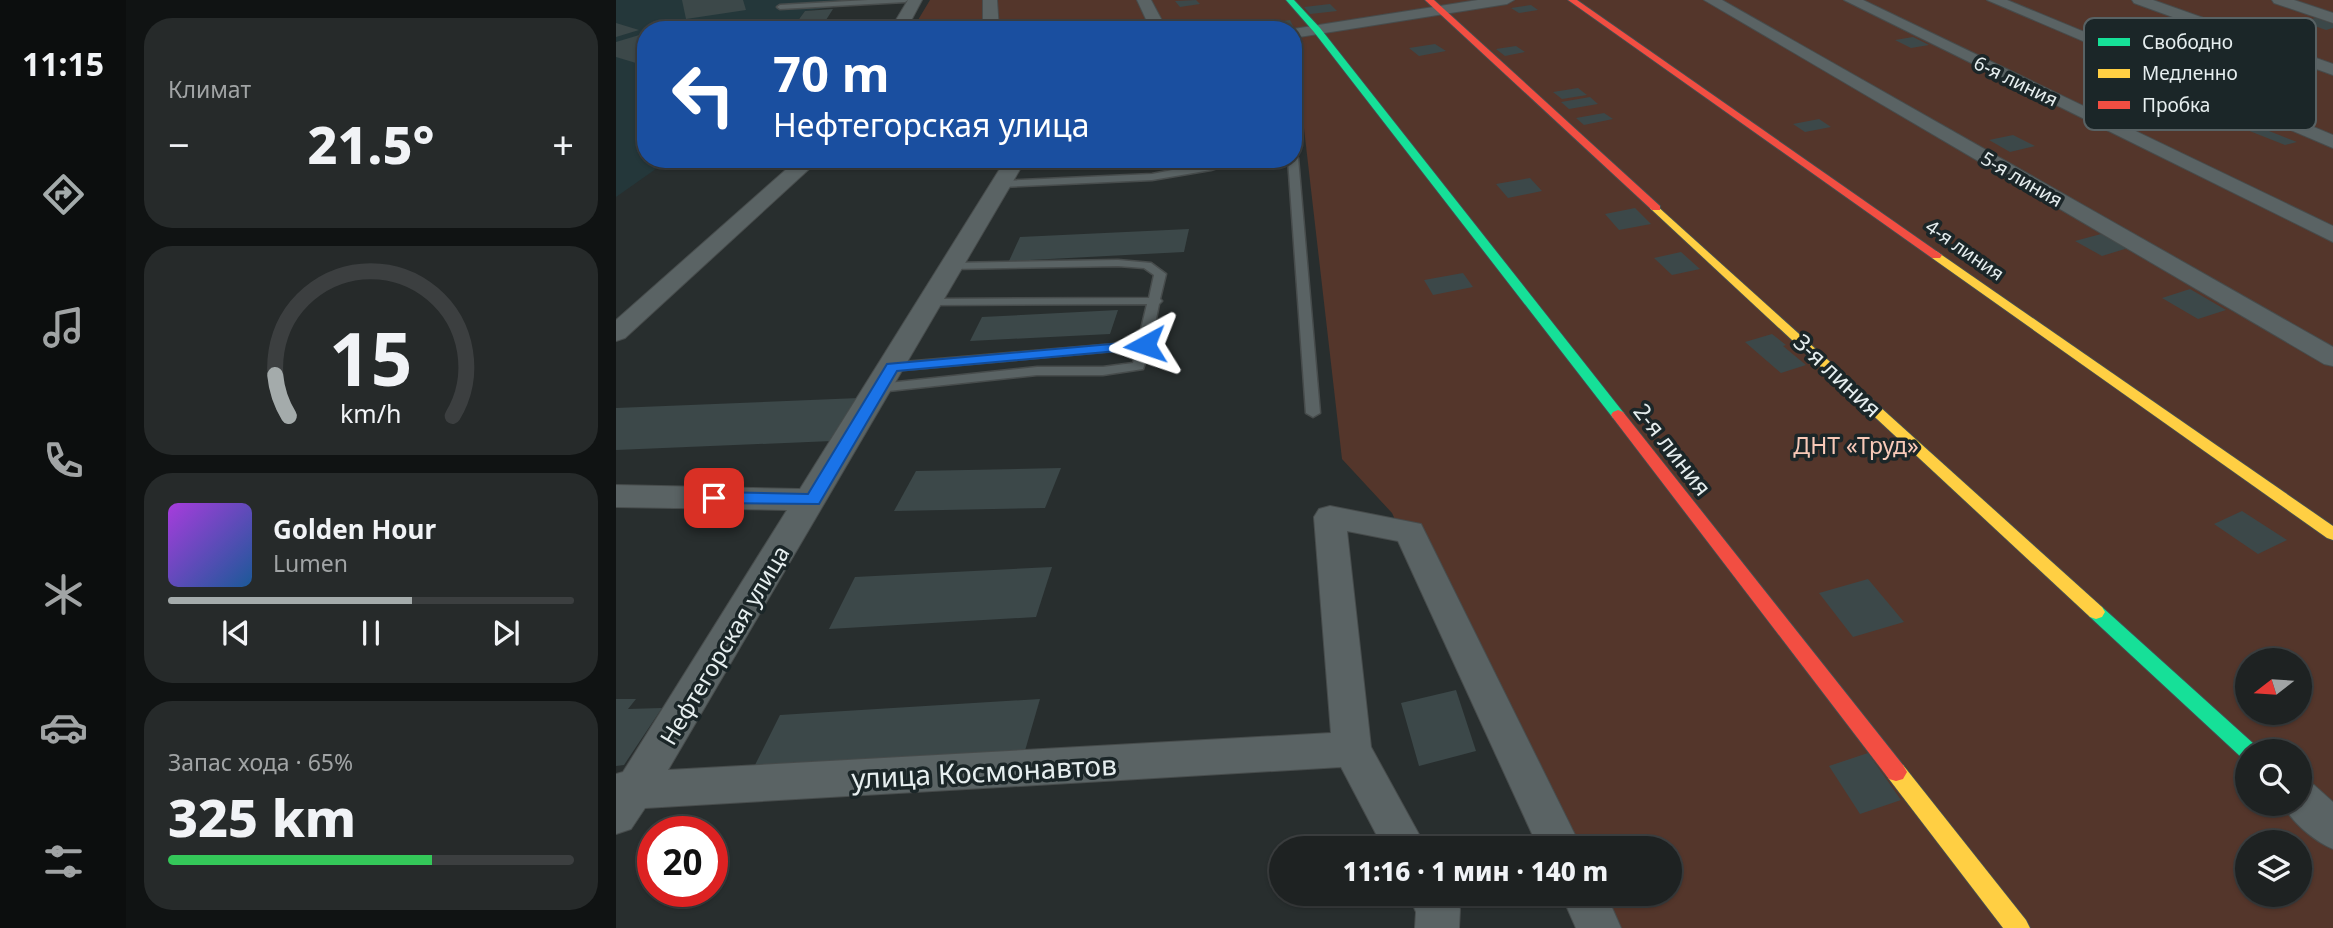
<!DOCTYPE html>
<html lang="ru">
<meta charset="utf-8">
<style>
:root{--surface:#1e2222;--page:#262a2a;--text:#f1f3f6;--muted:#a1a4a5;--line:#3c3f40;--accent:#a4abab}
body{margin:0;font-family:"Noto Sans",sans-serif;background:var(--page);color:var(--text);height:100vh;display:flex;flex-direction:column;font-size:26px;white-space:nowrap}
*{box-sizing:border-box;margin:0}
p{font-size:23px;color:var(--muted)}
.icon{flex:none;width:38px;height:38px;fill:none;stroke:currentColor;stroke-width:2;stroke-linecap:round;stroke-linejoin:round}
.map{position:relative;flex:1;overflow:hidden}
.side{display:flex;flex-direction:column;gap:18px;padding:18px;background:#101313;width:490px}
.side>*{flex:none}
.hud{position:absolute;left:21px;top:21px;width:665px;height:147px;border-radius:28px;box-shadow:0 2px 5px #0004,0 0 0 2px var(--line);background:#1a4fa0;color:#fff;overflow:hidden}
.needle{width:46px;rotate:253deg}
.controls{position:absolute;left:1619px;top:648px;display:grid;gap:14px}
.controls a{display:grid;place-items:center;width:77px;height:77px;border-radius:50%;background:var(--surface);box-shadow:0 2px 5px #0004,0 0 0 2px var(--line);font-size:35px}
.speed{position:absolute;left:21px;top:816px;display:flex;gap:14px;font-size:35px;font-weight:700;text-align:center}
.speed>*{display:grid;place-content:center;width:91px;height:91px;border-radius:50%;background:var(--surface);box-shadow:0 2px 5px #0004,0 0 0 2px var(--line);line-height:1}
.speed .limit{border:10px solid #d22;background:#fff;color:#111}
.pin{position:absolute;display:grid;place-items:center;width:60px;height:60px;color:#fff;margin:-30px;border-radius:14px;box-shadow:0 4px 10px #0006}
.me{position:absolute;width:77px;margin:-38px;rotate:265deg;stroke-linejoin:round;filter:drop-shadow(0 0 5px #0008)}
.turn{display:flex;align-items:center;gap:24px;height:147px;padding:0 21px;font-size:32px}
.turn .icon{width:91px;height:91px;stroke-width:2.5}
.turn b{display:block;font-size:49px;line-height:60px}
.big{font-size:52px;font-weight:800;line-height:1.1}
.side .card{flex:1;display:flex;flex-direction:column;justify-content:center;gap:10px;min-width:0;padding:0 24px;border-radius:28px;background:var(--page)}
.side .dial{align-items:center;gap:0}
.dial svg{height:182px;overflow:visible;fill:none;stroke:var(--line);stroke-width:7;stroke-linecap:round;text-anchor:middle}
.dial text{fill:var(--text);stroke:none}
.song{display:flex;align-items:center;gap:21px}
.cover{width:84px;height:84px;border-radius:10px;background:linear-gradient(135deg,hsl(280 70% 55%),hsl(210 70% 35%))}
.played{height:7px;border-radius:4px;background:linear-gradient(90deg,var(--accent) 60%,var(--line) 60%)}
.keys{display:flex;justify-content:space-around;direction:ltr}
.heat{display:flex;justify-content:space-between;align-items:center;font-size:38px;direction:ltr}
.charge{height:10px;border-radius:5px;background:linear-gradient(90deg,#34c759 65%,var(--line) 0)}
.trip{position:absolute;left:653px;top:836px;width:413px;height:70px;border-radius:35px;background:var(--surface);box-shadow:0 2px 5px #0004,0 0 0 2px var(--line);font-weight:800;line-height:70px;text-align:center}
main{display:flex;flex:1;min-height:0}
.tab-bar{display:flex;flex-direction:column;width:126px;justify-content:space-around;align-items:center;background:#0c0e0e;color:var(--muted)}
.tab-bar .icon{width:49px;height:49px}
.tab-bar .on{color:var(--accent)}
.tab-bar b{font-size:32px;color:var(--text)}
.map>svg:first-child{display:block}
.built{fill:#24373a}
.green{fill:#54362b;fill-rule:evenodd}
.building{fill:#3c4849}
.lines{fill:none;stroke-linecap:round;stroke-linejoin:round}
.lane-casing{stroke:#474c4c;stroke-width:3}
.street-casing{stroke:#474c4c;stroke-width:2}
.fast-casing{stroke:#474c4c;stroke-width:2}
.slow-casing{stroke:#474c4c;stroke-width:2}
.jam-casing{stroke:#474c4c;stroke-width:2}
.lane{fill:#5a6364;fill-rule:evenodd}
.street{fill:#5a6364;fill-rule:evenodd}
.fast{fill:#16e098;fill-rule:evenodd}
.slow{fill:#ffcf43;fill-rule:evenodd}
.jam{fill:#f24e42;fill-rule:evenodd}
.route{fill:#1a73e8;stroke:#114b97;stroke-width:2}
.labels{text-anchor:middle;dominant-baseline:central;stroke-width:7;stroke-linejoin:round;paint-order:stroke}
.far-street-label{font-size:19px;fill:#e6eeef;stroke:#1b2628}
.street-label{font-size:23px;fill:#e6eeef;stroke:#1b2628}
.park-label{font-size:23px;fill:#f8c9b8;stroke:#1b2628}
.near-street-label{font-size:28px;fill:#e6eeef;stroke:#1b2628}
.key{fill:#1b2628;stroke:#586264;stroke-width:2}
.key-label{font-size:19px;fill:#e6eeef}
</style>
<main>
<nav class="tab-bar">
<b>11:15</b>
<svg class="icon on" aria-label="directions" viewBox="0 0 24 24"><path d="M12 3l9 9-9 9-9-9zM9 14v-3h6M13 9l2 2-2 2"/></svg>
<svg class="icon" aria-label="music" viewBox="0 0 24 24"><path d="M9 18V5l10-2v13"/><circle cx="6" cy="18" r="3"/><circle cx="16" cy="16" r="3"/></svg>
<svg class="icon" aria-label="phone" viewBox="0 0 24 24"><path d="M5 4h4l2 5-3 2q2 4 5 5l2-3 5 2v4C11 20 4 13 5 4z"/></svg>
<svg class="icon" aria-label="climate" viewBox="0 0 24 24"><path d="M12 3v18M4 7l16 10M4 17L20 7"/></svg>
<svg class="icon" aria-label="car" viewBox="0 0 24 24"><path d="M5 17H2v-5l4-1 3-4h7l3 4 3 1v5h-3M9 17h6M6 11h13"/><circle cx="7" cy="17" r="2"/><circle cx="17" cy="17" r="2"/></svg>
<svg class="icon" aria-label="filters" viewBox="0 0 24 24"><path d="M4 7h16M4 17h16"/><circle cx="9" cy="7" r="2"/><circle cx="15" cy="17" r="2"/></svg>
</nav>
<section class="side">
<div class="card"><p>Климат</p>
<div class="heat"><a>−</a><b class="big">21.5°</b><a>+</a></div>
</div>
<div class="card dial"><svg viewBox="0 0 100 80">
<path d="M14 69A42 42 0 1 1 86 69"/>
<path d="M14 69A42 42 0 0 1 8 51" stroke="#a4abab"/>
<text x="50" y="56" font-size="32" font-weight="700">15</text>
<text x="50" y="72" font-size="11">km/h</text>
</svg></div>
<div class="card">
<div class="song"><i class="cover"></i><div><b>Golden Hour</b><p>Lumen</p></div></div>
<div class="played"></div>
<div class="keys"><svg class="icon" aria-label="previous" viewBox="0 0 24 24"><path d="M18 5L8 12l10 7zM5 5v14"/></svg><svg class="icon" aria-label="pause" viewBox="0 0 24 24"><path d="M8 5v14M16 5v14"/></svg><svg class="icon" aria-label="next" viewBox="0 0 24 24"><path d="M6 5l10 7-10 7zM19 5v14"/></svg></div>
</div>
<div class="card"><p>Запас хода · 65%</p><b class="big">325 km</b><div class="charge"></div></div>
</section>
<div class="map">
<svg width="1717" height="928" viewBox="0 0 1717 928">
<rect width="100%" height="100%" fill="#282e2e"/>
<!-- built -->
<path class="built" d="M0 0H267L189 11 175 30H30V159H54L0 197Z"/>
<!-- green -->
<path class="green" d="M314 0H1717V928H968L952 894H1054V849H931L776 513 726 459 686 111 677 112V30H296ZM1631 660H1684V712H1631ZM1631 751H1684V803H1631ZM1631 842H1684V894H1631Z"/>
<!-- building -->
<g class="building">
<path d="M66 0H127L130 10 70 19Z"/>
<path d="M580 0 584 4 564 7 559 1Z"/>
<path d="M714 4 721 11 694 14 688 7Z"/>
<path d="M915 5 922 10 903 13 895 8Z"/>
<path d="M217 9 210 20 181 22 189 11Z"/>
<path d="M1700 18 1717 24V28L1710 30 1684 21Z"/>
<path d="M674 20 677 26 657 28 653 23Z"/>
<path d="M0 23 23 30 0 37Z"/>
<path d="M235 24 231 30H204L207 26Z"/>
<path d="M30 33V66L0 57V42Z"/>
<path d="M1297 37 1313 45 1295 48 1279 40Z"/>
<path d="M819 44 830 51 803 56 793 48Z"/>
<path d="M900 46 909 52 889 56 880 49Z"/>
<path d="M962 88 971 95 946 99 937 92Z"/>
<path d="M974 97 982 104 953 109 945 102Z"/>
<path d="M988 113 997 119 968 125 960 118Z"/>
<path d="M1203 119 1215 127 1189 132 1177 124Z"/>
<path d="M1643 127 1681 142 1669 145 1631 130Z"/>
<path d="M1397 135 1419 146 1394 152 1373 140Z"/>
<path d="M914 178 926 191 892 198 880 184Z"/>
<path d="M1019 208 1035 224 1003 230 989 214Z"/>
<path d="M573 229 568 252 393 261 404 237Z"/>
<path d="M1485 234 1512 248 1486 256 1459 241Z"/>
<path d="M1065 252 1084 269 1056 275 1038 258Z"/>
<path d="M847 273 857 287 817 295 808 280Z"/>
<path d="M1574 289 1610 310 1582 319 1546 298Z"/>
<path d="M502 310 494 334 354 341 366 317Z"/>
<path d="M1156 334 1170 345 1167 346 1190 365 1165 373 1129 342Z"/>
<path d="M243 398 216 441 0 450V408Z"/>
<path d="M445 468 429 508 278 511 300 471Z"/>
<path d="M1626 511 1671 540 1642 554 1598 524Z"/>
<path d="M436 567 420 617 213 629 239 577Z"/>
<path d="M1252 579 1288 622 1237 637 1203 593Z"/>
<path d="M840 690 860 751 803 766 785 703Z"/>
<path d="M0 699H20L12 709 46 708 8 765 0 766Z"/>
<path d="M424 699 406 761 132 779 164 715Z"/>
<path d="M1252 753 1285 800 1244 814 1213 766Z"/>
</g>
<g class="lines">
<defs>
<g id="lane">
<path d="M252 0H292L289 2 164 9 161 7 164 5Z"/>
<path d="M677 155 682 158 704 413 697 417 690 413 672 159H677Z"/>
<path d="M612 159H628L595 170 536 180 386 187 381 184 386 181 536 174Z"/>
<path d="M502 260 535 263 550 274 544 299 546 301 543 304 535 345 527 369 487 375H421L263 392 257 388 263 384 421 367H487L517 363 521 349 276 371 270 367 276 363 522 342 531 304 315 305 309 302 315 299 533 298 538 275 528 268 502 266 336 269 331 266 336 263Z"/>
</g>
<g id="street">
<path d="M292 0H306L290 30H274Z"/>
<path d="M367 0H381L383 30H367Z"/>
<path d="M521 0H535L551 30H535Z"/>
<path d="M862 0H898L891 4 677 38V30H671Z"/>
<path d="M1088 0H1106L1717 347V366L1708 364Z"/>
<path d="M1228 0H1247L1717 226V242Z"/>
<path d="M1371 0H1391L1717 135V148Z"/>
<path d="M1516 0H1537L1717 64V75L1518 3Z"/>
<path d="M1656 0H1678L1717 13V23L1658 3Z"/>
<path d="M182 159H204L9 338 0 341V320Z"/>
<path d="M390 159H410L52 770 715 733 698 517 703 509 714 506 805 524 966 849H923L782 541 731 531 755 747 811 849H768L725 767 29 808 15 829 0 834V774L7 772 171 510 0 507V485L184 489Z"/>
<path d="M1684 779 1698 785 1717 802V849C1698 841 1675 822 1666 803H1684Z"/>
<path d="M792 894H838L844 909 843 928H799L800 912Z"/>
<path d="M945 894H990L1005 928H960Z"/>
</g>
<g id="fast">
<path d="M670 0H678L704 28 1007 412 1009 415 1007 418H997L698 32Z"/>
<path d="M1480 605 1486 607 1639 745 1642 751H1631V760L1625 757 1474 617 1471 612 1474 607Z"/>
</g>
<g id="slow">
<path d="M1040 205 1486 607 1489 612 1486 617 1480 619 1474 617 1036 210 1034 208Z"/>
<path d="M1320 251 1717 526V540L1711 538 1316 258V252Z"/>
<path d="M1280 763 1287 765 1410 920 1414 928H1387L1273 779 1269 772 1273 765Z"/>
</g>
<g id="jam">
<path d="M809 0H818L1044 206V210H1036Z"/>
<path d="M952 0H961L1326 255 1324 258H1316Z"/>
<path d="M1002 410 1007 412 1287 765 1291 772 1287 779 1280 781 1273 779 997 418 995 415 997 412Z"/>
</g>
</defs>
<!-- lane casing -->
<use href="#lane" class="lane-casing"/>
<!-- street casing -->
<use href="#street" class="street-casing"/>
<!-- fast casing -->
<use href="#fast" class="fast-casing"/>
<!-- slow casing -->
<use href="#slow" class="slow-casing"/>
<!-- jam casing -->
<use href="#jam" class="jam-casing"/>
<!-- lane -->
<use href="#lane" class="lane"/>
<!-- street -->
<use href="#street" class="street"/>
<!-- fast -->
<use href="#fast" class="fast"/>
<!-- slow -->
<use href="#slow" class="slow"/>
<!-- jam -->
<use href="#jam" class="jam"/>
</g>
<!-- route -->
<path class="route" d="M529 341 536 345 534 348 281 371 203 504 98 503 90 498 98 492 192 494 271 364Z"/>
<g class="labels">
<!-- far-street labels -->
<g class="far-street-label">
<text transform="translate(1400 81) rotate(26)">6-я линия</text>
<text transform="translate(1406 179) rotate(30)">5-я линия</text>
<text transform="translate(1349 250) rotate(35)">4-я линия</text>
</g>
<!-- street labels -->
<g class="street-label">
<text transform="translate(1222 375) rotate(43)">3-я линия</text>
<text transform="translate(1057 449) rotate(52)">2-я линия</text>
<text transform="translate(108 645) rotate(-59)">Нефтегорская улица</text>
</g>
<!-- park labels -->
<g class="park-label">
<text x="1240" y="445">ДНТ «Труд»</text>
</g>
<!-- near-street labels -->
<g class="near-street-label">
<text transform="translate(368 771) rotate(-3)">улица Космонавтов</text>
</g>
</g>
<!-- legend -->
<rect x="1468" y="18" width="232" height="112" rx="10" class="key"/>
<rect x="1482" y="38" width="32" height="8" fill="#16e098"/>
<rect x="1482" y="69" width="32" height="9" fill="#ffcf43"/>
<rect x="1482" y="101" width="32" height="8" fill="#f24e42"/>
<g class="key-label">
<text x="1526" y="49">Свободно</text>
<text x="1526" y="80">Медленно</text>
<text x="1526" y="112">Пробка</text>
</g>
</svg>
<div class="controls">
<a><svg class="needle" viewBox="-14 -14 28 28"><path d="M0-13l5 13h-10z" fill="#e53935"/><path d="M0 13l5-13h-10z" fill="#a1a4a5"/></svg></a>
<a><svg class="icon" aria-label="search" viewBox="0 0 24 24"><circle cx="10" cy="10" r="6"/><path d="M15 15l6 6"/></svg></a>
<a><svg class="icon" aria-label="layers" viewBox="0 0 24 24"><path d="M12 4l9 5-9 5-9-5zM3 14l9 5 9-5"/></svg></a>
</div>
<div class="speed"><div class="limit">20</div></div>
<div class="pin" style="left:98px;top:498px;background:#d93025"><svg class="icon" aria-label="arrive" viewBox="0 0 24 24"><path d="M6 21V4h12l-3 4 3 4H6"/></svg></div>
<svg class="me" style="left:529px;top:345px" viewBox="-20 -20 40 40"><path d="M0-17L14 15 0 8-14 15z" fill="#1a73e8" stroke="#fff" stroke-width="4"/></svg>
<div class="trip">11:16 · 1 мин · 140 m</div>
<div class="hud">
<div class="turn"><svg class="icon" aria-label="left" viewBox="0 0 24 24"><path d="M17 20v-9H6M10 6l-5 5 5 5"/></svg><div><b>70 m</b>Нефтегорская улица</div></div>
</div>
</div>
</main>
